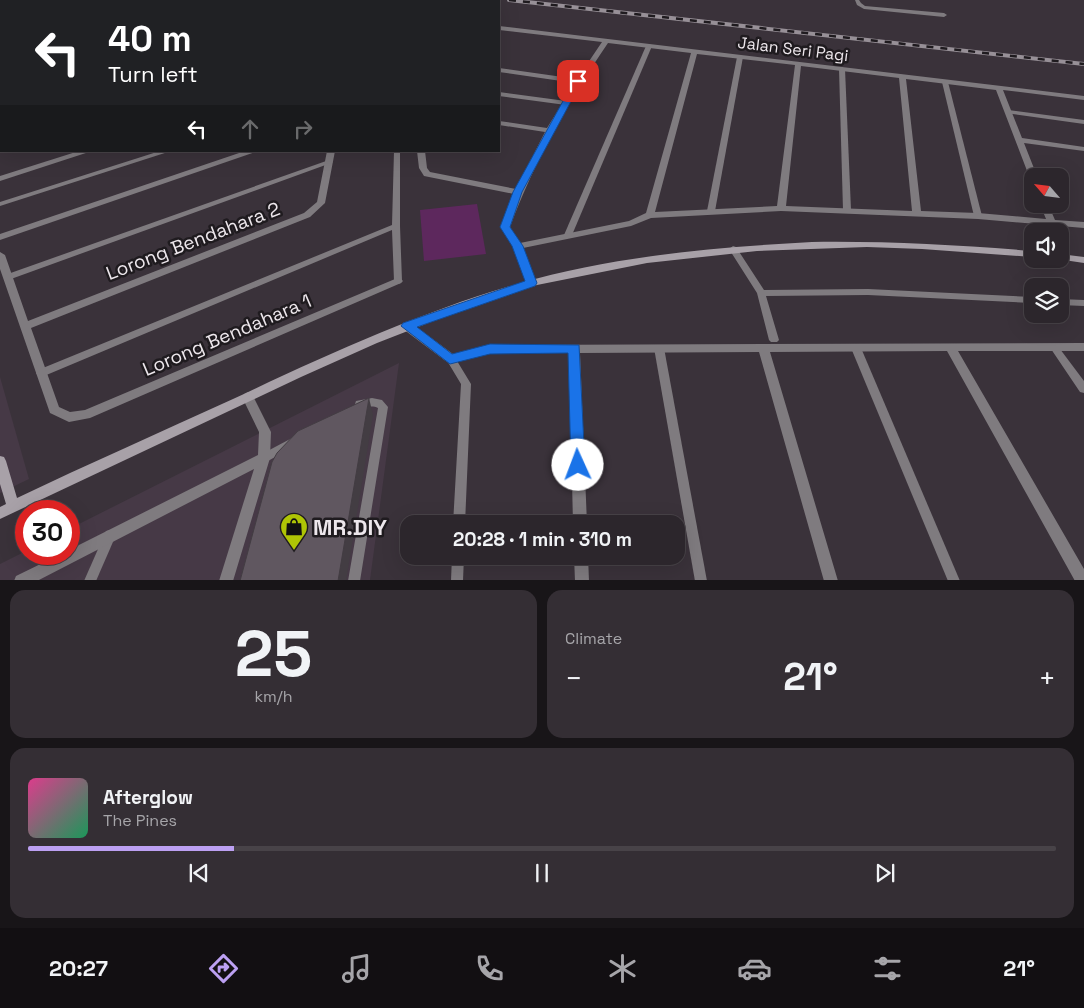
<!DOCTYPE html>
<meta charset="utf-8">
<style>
:root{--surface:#2c262c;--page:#342e34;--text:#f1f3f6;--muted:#a6a5a9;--line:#484348;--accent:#bca0f2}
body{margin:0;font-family:"Space Grotesk",sans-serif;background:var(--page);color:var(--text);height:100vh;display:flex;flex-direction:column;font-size:19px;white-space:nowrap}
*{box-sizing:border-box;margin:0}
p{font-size:16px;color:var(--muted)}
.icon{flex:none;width:28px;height:28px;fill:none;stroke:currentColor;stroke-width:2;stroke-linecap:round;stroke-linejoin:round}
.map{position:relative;height:580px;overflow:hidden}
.side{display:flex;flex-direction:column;gap:10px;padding:10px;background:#181518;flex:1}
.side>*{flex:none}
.guide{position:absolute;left:0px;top:0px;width:500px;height:152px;box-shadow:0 5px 20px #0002,0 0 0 1px var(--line);background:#202124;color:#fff;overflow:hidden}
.needle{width:32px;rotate:298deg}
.tools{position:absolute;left:1024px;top:168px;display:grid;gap:10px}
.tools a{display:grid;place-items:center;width:45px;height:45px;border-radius:10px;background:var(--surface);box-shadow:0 5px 20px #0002,0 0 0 1px var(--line);font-size:25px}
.speed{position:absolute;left:15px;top:500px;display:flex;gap:10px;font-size:25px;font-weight:700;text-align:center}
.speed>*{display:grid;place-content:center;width:65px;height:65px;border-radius:50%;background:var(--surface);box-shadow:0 5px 20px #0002,0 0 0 1px var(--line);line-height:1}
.speed .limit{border:8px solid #d22;background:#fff;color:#111}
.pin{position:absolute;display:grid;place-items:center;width:42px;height:42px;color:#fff;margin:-21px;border-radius:10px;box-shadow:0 2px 8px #0006}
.me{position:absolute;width:55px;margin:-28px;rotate:358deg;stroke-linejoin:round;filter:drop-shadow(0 0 4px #0008)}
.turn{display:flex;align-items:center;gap:18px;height:105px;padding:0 25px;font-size:22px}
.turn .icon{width:65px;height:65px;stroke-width:2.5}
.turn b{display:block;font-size:35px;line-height:42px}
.lanes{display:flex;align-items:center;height:48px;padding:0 25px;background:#0003;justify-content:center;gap:25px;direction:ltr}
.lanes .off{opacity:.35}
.big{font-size:38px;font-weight:600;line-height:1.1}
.side .tile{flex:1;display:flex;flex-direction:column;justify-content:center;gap:8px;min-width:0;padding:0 18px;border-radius:15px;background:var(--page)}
.side .dial{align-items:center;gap:0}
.dial b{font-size:65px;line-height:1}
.song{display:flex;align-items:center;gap:15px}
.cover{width:60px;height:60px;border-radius:8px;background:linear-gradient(135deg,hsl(330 70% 55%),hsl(150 70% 35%))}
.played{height:5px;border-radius:2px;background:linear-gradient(90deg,var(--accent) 20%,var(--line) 20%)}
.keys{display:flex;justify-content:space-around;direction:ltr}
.heat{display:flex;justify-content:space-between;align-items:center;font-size:28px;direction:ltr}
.side .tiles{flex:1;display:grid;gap:10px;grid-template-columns:1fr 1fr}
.tile:last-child{grid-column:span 2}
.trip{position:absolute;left:400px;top:515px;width:285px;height:50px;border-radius:15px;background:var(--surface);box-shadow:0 5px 20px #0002,0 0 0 1px var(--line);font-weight:600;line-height:50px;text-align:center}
.tab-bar{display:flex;height:80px;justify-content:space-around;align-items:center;background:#120f12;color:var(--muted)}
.tab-bar .icon{width:35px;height:35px}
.tab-bar .on{color:var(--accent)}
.tab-bar b{font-size:22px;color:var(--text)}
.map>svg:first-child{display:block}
.built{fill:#463946}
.green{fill:#5d285d}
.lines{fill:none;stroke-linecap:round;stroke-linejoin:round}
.lane{fill:#7f7b7f;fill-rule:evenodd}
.street{fill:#7f7b7f;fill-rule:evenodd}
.secondary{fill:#a8a1a8;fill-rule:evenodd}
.rail-casing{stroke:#979097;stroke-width:4}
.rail{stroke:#1f1b1f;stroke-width:2.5;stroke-dasharray:7;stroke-linecap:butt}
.shaded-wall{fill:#433d43}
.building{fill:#605760;stroke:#433d43}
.route{fill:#1a73e8;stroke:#114b97}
.labels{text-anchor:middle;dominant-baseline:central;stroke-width:5;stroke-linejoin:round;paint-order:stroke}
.far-street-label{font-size:16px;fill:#ede7ec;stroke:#1f1b1f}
.street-label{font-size:19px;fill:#ede7ec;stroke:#1f1b1f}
.near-poi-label{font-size:22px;font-weight:bold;fill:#ede7ec;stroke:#1f1b1f;text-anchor:start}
</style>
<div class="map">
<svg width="1084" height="581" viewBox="0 0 1084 581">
<rect width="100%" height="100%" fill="#3a323a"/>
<!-- built -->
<g class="built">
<path d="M399 363 370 580 0 581V564L26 551V554H69V529Z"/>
<path d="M0 377 29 479 0 493Z"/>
</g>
<!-- green -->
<path class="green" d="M477 204 486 254 424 261 420 210Z"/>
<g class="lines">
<!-- lane -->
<g class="lane">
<rect x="86" y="0" width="5" height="1"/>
<path d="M855 0H859L861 3 865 6 944 13 947 15 944 17 864 9 857 5Z"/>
<path d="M0 39 1 40V45L0 44Z"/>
<path d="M649 44 652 46 572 235 568 237H565L564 235 646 46Z"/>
<path d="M740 55 743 57 715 211 711 213 707 211 737 57Z"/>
<path d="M842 67 845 69 851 210 847 212 843 210 839 69Z"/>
<path d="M945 80 948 82 982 216 981 218H975L974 216 942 82Z"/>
<path d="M499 92 566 101 569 103 566 105 499 96Z"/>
<path d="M1008 110 1084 120V124L1006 113V111Z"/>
<rect x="0" y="144" width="1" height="4"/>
<path d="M160 151H171L0 206V202Z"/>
<path d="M394 151H400V226L402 281 401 283 398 284 394 281 392 230 44 376H38L36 373 38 370 392 225Z"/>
<path d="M329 160 333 162 331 163 11 279H5L4 277 5 275Z"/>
<path d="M733 246 736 247 764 290 868 289 1032 297V303L868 295 766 296 779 340 777 342H771L769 340 757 293 729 249Z"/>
<path d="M1060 299 1084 300V306L1060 305Z"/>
<path d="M1054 344 1057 345 1084 381V393L1080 392 1051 349 1049 347 1051 345Z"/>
<path d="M659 345 662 346 664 348 707 581H695L654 348 656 346Z"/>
<path d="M856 345 859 346 861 348 960 581H948L851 348 853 346Z"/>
<path d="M451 355 454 356 471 384 465 524H453L461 384 446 359 448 356Z"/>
<path d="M372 398 382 400 388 407 360 581H348L378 408C371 404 364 409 356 407L355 404 356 401Z"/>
<path d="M292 438 296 439 297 442 296 445 268 461 264 463 260 461 259 458 260 455Z"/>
<path d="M110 530 114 531 116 535 96 581H84L106 531Z"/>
<path d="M452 556H464L463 581H451Z"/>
</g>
<!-- street -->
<g class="street">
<rect x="29" y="0" width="6" height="1"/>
<path d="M131 0H138L139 1H132Z"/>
<path d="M164 0H179L180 1H165Z"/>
<path d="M499 26 1084 96V100L1003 90 1022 138 1084 147V151L1024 143 1037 176H1032V178L1029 176 996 90 906 79 921 211 978 213 1046 219 1040 204H1048L1055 220 1084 222V228L978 219 781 211 651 218 631 226 523 248 536 283 531 286 528 285 513 246 500 227 514 194 424 176 419 168 417 151H425L427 168 430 172 516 189 545 132 499 125V121L547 128 575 83 499 72V68L577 79 602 42 499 30ZM608 43 691 53 646 213 629 221 520 243 510 227C535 160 568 102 608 43ZM697 54 795 65 777 206 655 212ZM801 66 899 78 912 211 786 206Z"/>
<rect x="0" y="117" width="1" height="4"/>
<path d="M79 151H92L0 181V176Z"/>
<path d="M245 151H258L0 240V234Z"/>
<path d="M327 151H335L325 203 310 217 31 328 59 407 70 412 85 410 395 279H401L403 281 401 283 90 418 69 422 50 413 0 269V252L5 255 28 321 304 213 317 202Z"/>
<path d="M407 322 411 323 453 354 490 345 1084 343V351H958L1084 569V581H1075L947 351 770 352 838 581H824L759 352 580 353 587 524H573L569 353H490L451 363 447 362 403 329 402 326 403 323Z"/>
<path d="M248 392 252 394 271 432 270 458 233 581H219L254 469 37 581H14L16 576 61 554H69V550L258 455 259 432 242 397 244 394Z"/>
<path d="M574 556H588L589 581H575Z"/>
</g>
<!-- secondary -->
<g class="secondary">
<path d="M812 242C886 241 959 245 1032 251V257L922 249 867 247 757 251 647 263 537 285 454 313 377 343 301 377 0 519V507L6 504 0 484V456L4 457 6 461 17 498C88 464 161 432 233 399 331 353 431 307 535 279 626 255 719 247 812 242Z"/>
<path d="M1060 254 1084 257V263L1057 259H1060Z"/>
</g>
<defs>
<path id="rail" d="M509 0 1084 64"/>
</defs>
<!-- rail casing -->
<use href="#rail" class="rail-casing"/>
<!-- rail -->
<use href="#rail" class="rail"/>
</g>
<!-- shaded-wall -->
<path class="shaded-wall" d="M369 398 373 415 346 581H338Z"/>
<!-- building -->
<path class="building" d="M369 398 338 581H240L272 462 277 453 298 431Z"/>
<!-- route -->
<path class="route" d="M578 78 582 81 522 192 510 227 523 246 537 283 535 286 417 327 452 354 490 344 579 345 585 465 583 470 578 471 573 470 571 465 568 353 490 354 450 364 401 326 403 323 525 281 512 246 500 227 513 192 574 81Z"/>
<!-- icons -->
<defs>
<symbol id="shop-pin" viewBox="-11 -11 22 30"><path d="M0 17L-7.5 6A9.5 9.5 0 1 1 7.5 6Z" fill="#afc505" stroke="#1f1b1f"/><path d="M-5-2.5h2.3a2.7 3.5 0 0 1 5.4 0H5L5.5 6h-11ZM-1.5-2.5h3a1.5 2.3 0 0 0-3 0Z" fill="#111"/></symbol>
</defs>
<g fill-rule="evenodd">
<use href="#shop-pin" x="278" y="511" width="32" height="43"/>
</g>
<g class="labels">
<!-- far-street labels -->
<g class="far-street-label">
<text transform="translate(793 49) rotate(7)">Jalan Seri Pagi</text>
</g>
<!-- street labels -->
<g class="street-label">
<text transform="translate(193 241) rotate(-21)">Lorong Bendahara 2</text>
<text transform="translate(227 335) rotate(-23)">Lorong Bendahara 1</text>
</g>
<!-- near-poi labels -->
<g class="near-poi-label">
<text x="313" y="527">MR.DIY</text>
</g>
</g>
</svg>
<div class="tools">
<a><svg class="needle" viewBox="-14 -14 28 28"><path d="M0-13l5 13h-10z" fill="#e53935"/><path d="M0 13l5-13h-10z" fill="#a6a5a9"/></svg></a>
<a><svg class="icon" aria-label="sound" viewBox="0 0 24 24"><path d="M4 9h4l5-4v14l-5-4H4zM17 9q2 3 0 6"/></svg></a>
<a><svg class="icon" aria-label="layers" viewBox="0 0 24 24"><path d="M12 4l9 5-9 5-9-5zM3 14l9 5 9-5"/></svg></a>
</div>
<div class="speed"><div class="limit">30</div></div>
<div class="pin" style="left:578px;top:81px;background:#d93025"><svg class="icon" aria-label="arrive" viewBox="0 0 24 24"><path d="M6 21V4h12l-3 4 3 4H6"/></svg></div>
<svg class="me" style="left:578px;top:465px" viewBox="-20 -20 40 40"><circle r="19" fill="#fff"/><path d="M0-13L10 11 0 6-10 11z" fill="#1a73e8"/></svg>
<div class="trip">20:28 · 1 min · 310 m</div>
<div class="guide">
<div class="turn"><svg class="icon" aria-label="left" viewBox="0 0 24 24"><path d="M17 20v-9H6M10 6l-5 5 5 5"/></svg><div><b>40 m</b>Turn left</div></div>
<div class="lanes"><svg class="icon" aria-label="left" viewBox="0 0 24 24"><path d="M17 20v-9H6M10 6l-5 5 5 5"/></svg><svg class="icon off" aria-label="ahead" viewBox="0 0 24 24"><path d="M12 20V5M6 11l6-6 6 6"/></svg><svg class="icon off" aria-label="right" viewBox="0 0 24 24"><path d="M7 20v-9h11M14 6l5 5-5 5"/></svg></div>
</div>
</div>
<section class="side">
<div class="tiles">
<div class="tile dial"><b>25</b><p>km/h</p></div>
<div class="tile"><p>Climate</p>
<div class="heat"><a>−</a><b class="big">21°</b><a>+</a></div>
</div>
<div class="tile">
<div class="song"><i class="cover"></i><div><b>Afterglow</b><p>The Pines</p></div></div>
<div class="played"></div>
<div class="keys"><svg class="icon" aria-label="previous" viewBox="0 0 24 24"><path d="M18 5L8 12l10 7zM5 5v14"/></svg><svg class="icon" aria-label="pause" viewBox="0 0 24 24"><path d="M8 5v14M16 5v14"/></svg><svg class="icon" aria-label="next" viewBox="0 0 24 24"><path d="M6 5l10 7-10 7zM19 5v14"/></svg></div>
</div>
</div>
</section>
<nav class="tab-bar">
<b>20:27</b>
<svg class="icon on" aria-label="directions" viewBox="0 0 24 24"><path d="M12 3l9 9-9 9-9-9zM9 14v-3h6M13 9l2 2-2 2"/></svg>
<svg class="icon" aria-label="music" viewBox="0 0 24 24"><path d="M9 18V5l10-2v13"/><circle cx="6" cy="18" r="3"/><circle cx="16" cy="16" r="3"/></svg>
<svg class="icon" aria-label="phone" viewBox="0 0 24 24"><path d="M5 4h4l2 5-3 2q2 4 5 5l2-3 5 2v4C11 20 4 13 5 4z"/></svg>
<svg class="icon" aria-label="climate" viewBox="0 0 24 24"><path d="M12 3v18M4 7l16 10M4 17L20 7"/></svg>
<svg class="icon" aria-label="car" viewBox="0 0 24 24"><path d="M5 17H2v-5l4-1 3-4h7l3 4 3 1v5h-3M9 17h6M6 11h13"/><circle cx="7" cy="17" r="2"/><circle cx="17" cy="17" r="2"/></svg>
<svg class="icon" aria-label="filters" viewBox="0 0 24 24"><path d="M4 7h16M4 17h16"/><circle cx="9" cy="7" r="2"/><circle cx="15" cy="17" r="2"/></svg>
<b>21°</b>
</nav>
